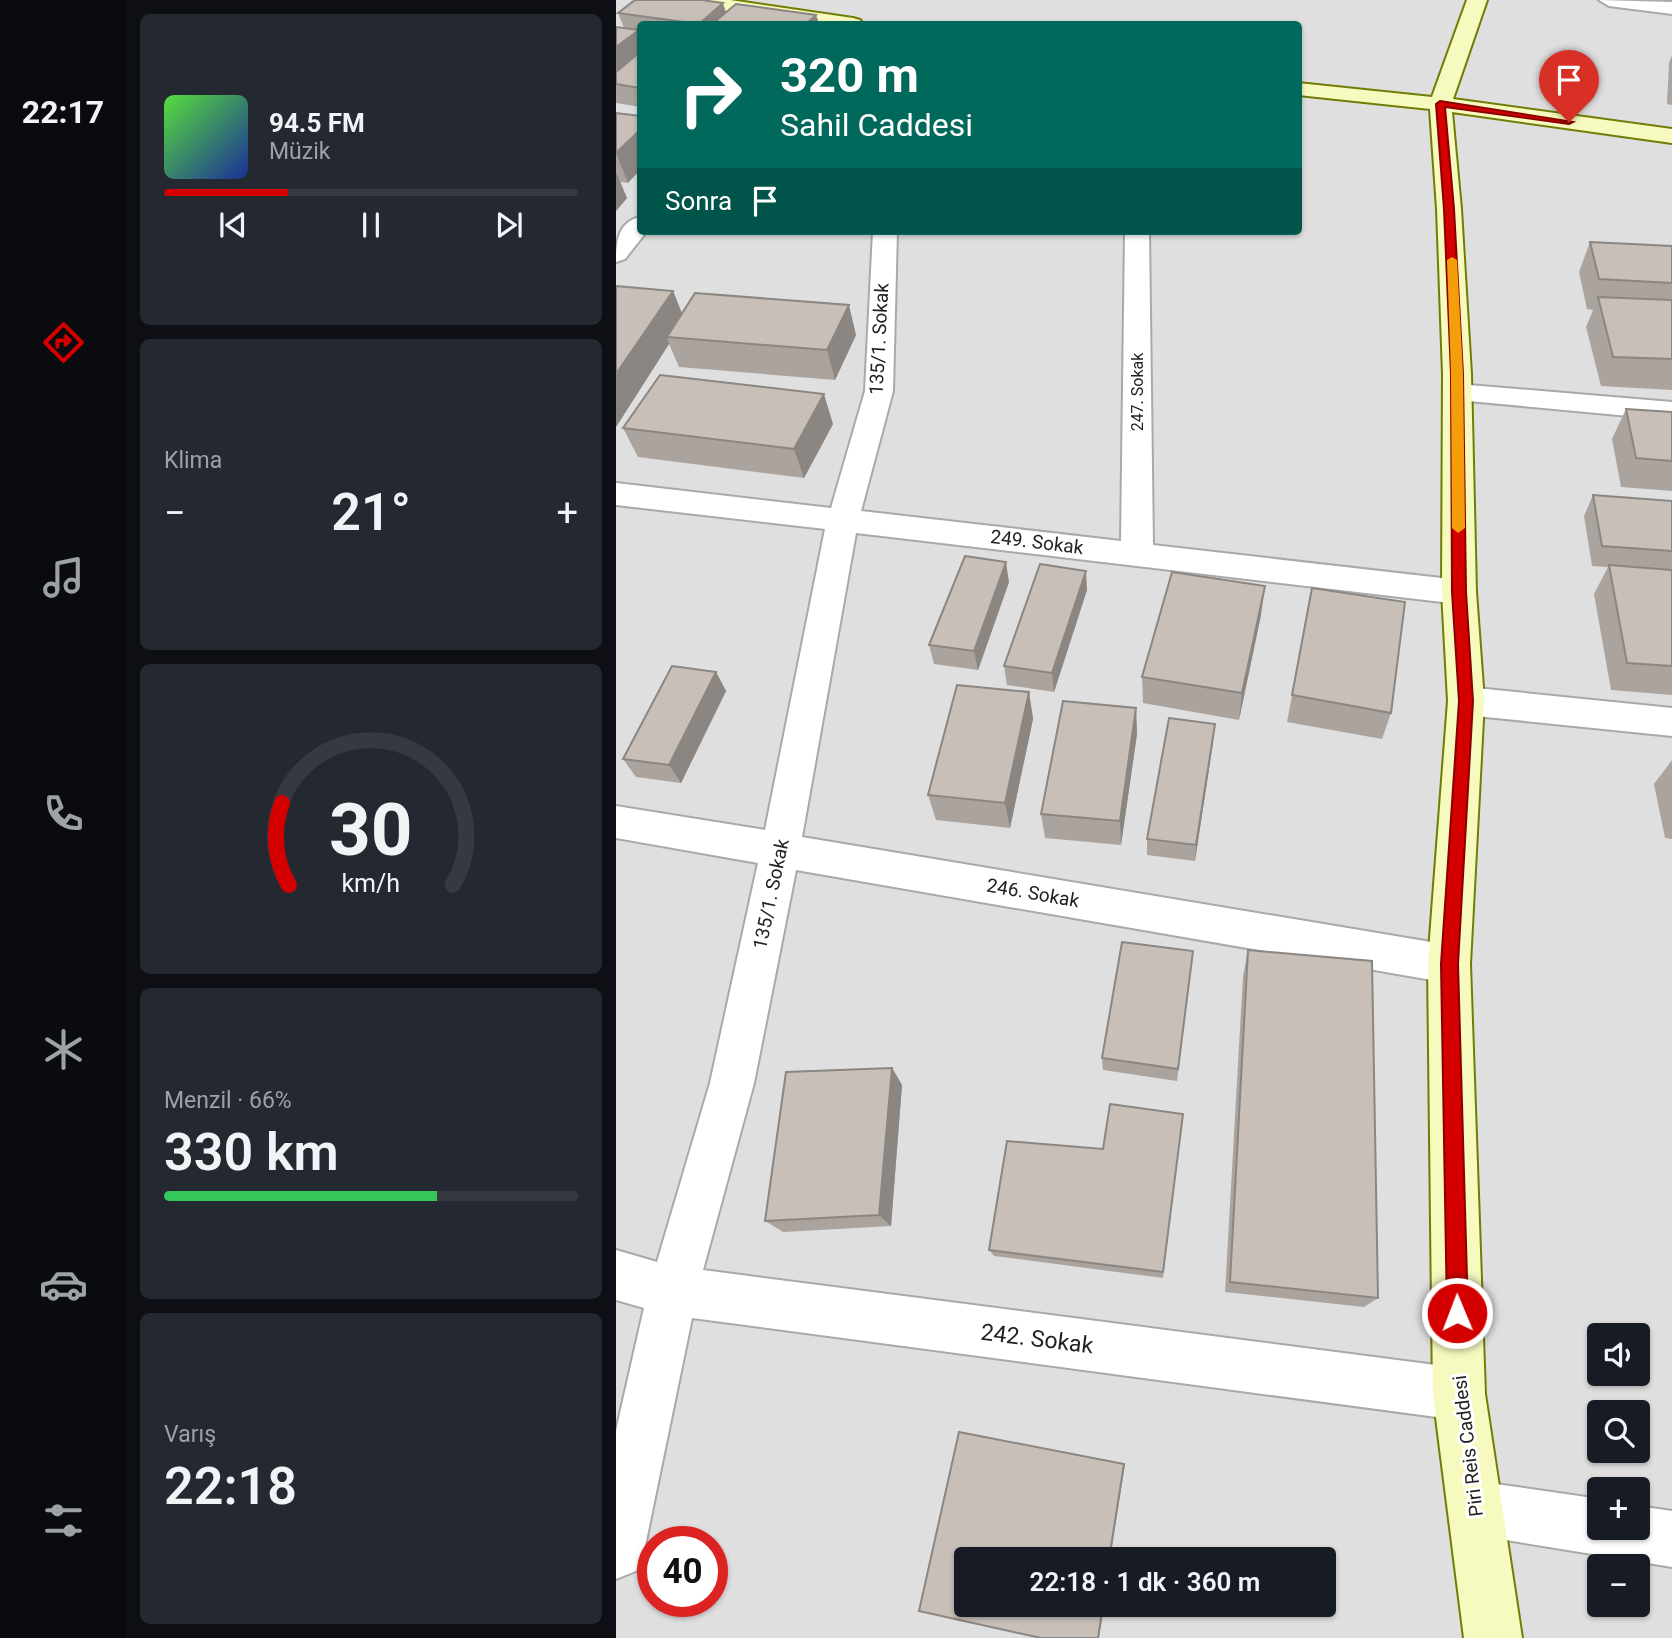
<!DOCTYPE html>
<html lang="tr">
<meta charset="utf-8">
<style>
:root{--surface:#171b24;--page:#242831;--text:#f1f3f6;--muted:#9ea1a6;--line:#363941;--accent:#d40000}
body{margin:0;font-family:Roboto,sans-serif;background:var(--page);color:var(--text);height:100vh;display:flex;flex-direction:column;font-size:26px;white-space:nowrap}
*{box-sizing:border-box;margin:0}
p{font-size:23px;color:var(--muted)}
.icon{flex:none;width:38px;height:38px;fill:none;stroke:currentColor;stroke-width:2;stroke-linecap:round;stroke-linejoin:round}
.map{position:relative;flex:1;overflow:hidden}
.details{display:flex;flex-direction:column;gap:14px;padding:14px;background:#0d0f14;width:490px}
.details>*{flex:none}
.banner{position:absolute;left:21px;top:21px;width:665px;height:214px;border-radius:7px;box-shadow:0 2px 5px #0004;background:#00695c;color:#fff;overflow:hidden}
.controls{position:absolute;left:971px;top:1323px;display:grid;gap:14px}
.controls a{display:grid;place-items:center;width:63px;height:63px;border-radius:7px;background:var(--surface);box-shadow:0 2px 5px #0004;font-size:35px}
.speed{position:absolute;left:21px;top:1526px;display:flex;gap:14px;font-size:35px;font-weight:700;text-align:center}
.speed>*{display:grid;place-content:center;width:91px;height:91px;border-radius:50%;background:var(--surface);box-shadow:0 2px 5px #0004;line-height:1}
.speed .limit{border:10px solid #d22;background:#fff;color:#111}
.pin{position:absolute;display:grid;place-items:center;width:60px;height:60px;color:#fff;margin:-72px -30px;border-radius:50% 50% 50% 0;rotate:-45deg;box-shadow:0 0 7px #0007}
.pin .icon{rotate:45deg}
.me{position:absolute;width:77px;margin:-38px;rotate:359deg;stroke-linejoin:round;filter:drop-shadow(0 0 5px #0008)}
.turn{display:flex;align-items:center;gap:24px;height:147px;padding:0 28px;font-size:32px}
.turn .icon{width:91px;height:91px;stroke-width:2.5}
.turn b{display:block;font-size:49px;line-height:60px}
.then{display:flex;align-items:center;height:66px;padding:0 28px;background:#0003;gap:14px;font-size:26px}
.big{font-size:52px;font-weight:600;line-height:1.1}
.details .widget{flex:1;display:flex;flex-direction:column;justify-content:center;gap:10px;min-width:0;padding:0 24px;border-radius:10px;background:var(--page)}
.details .dial{align-items:center;gap:0}
.dial svg{height:182px;overflow:visible;fill:none;stroke:var(--line);stroke-width:7;stroke-linecap:round;text-anchor:middle}
.dial text{fill:var(--text);stroke:none}
.song{display:flex;align-items:center;gap:21px}
.cover{width:84px;height:84px;border-radius:10px;background:linear-gradient(135deg,hsl(110 70% 55%),hsl(230 70% 35%))}
.played{height:7px;border-radius:4px;background:linear-gradient(90deg,var(--accent) 30%,var(--line) 30%)}
.keys{display:flex;justify-content:space-around;direction:ltr}
.heat{display:flex;justify-content:space-between;align-items:center;font-size:38px;direction:ltr}
.charge{height:10px;border-radius:5px;background:linear-gradient(90deg,#34c759 66%,var(--line) 0)}
.trip{position:absolute;left:338px;top:1547px;width:382px;height:70px;border-radius:7px;background:var(--surface);box-shadow:0 2px 5px #0004;font-weight:600;line-height:70px;text-align:center}
main{display:flex;flex:1;min-height:0}
.menu{display:flex;flex-direction:column;width:126px;justify-content:space-around;align-items:center;background:#090b0e;color:var(--muted)}
.menu .icon{width:49px;height:49px}
.menu .current{color:var(--accent)}
.menu b{font-size:32px;color:var(--text)}
.map>svg:first-child{display:block}
.residential{fill:#e0dfdf;fill-rule:evenodd}
.lines{fill:none;stroke-linecap:round;stroke-linejoin:round}
.street-casing{stroke:#a9a9a9;stroke-width:4}
.secondary-casing{stroke:#707d05;stroke-width:4}
.street{fill:#fff;fill-rule:evenodd}
.secondary{fill:#f7fabf;fill-rule:evenodd}
.wall{fill:#aba49e}
.shaded-wall{fill:#8b8681}
.building{fill:#c7bfb8;stroke:#8b8681;stroke-width:2}
.route{fill:#d40000;stroke:#8a0000;stroke-width:2}
.slow{fill:#f59e0b}
.labels{text-anchor:middle;dominant-baseline:central;stroke-width:6;stroke-linejoin:round;paint-order:stroke}
.far-street-label{font-size:16px;fill:#222;stroke:#fff}
.street-label{font-size:19px;fill:#222;stroke:#fff}
.near-street-label{font-size:23px;fill:#222;stroke:#fff}
</style>
<main>
<nav class="menu">
<b>22:17</b>
<svg class="icon current" aria-label="directions" viewBox="0 0 24 24"><path d="M12 3l9 9-9 9-9-9zM9 14v-3h6M13 9l2 2-2 2"/></svg>
<svg class="icon" aria-label="music" viewBox="0 0 24 24"><path d="M9 18V5l10-2v13"/><circle cx="6" cy="18" r="3"/><circle cx="16" cy="16" r="3"/></svg>
<svg class="icon" aria-label="phone" viewBox="0 0 24 24"><path d="M5 4h4l2 5-3 2q2 4 5 5l2-3 5 2v4C11 20 4 13 5 4z"/></svg>
<svg class="icon" aria-label="climate" viewBox="0 0 24 24"><path d="M12 3v18M4 7l16 10M4 17L20 7"/></svg>
<svg class="icon" aria-label="car" viewBox="0 0 24 24"><path d="M5 17H2v-5l4-1 3-4h7l3 4 3 1v5h-3M9 17h6M6 11h13"/><circle cx="7" cy="17" r="2"/><circle cx="17" cy="17" r="2"/></svg>
<svg class="icon" aria-label="filters" viewBox="0 0 24 24"><path d="M4 7h16M4 17h16"/><circle cx="9" cy="7" r="2"/><circle cx="15" cy="17" r="2"/></svg>
</nav>
<section class="details">
<div class="widget">
<div class="song"><i class="cover"></i><div><b>94.5 FM</b><p>Müzik</p></div></div>
<div class="played"></div>
<div class="keys"><svg class="icon" aria-label="previous" viewBox="0 0 24 24"><path d="M18 5L8 12l10 7zM5 5v14"/></svg><svg class="icon" aria-label="pause" viewBox="0 0 24 24"><path d="M8 5v14M16 5v14"/></svg><svg class="icon" aria-label="next" viewBox="0 0 24 24"><path d="M6 5l10 7-10 7zM19 5v14"/></svg></div>
</div>
<div class="widget"><p>Klima</p>
<div class="heat"><a>−</a><b class="big">21°</b><a>+</a></div>
</div>
<div class="widget dial"><svg viewBox="0 0 100 80">
<path d="M14 69A42 42 0 1 1 86 69"/>
<path d="M14 69A42 42 0 0 1 11 33" stroke="#d40000"/>
<text x="50" y="56" font-size="32" font-weight="700">30</text>
<text x="50" y="72" font-size="11">km/h</text>
</svg></div>
<div class="widget"><p>Menzil · 66%</p><b class="big">330 km</b><div class="charge"></div></div>
<div class="widget"><p>Varış</p><b class="big">22:18</b></div>
</section>
<div class="map">
<svg width="1056" height="1638" viewBox="0 0 1056 1638">
<rect width="100%" height="100%" fill="#f2efe9"/>
<!-- residential -->
<path class="residential" d="M0 0H1056V1638H0ZM24 24H682V231H24ZM984 1335H1022V1374H984ZM984 1412H1022V1451H984ZM984 1489H1022V1528H984ZM37 1542H96V1601H37ZM350 1559H707V1605H350ZM984 1566H1022V1605H984Z"/>
<g class="lines">
<defs>
<g id="street">
<path d="M983 0 1056 2V14L993 6Z"/>
<path d="M24 217V231H31L9 259 0 262C0 242 2 222 24 217Z"/>
<path d="M257 231H281L277 391 245 511 505 541 509 231H533L537 545 843 580 855 583 860 592 855 601 843 604 240 533 186 837 833 945 848 950 854 964 848 978 833 983 180 870 138 1083 87 1270 843 1368 861 1376 869 1394 861 1412 843 1420 76 1318 28 1551 20 1571 0 1579V1431L28 1308 0 1300V1250L41 1262 94 1083 142 863 0 838V806L149 830 209 529 0 505V483L215 508 249 391Z"/>
<path d="M841 384 1056 402V420L831 399 827 393 831 387Z"/>
<path d="M850 687 1056 708V736L850 715 837 711 832 701 837 691Z"/>
<path d="M859 1481 984 1499V1528H1022V1506L1056 1511V1567L859 1535 840 1527 832 1508 840 1489Z"/>
</g>
<g id="secondary">
<path d="M65 0H114L237 18 244 20 247 24H200L75 6Z"/>
<path d="M851 0H871L837 99 1056 129V143L836 112 845 209 855 374 860 592 868 701 854 964 869 1394 906 1638H848L817 1394 812 964 832 701 826 592 827 374 821 209 814 109 682 95V83L816 97Z"/>
</g>
</defs>
<!-- street casing -->
<use href="#street" class="street-casing"/>
<!-- secondary casing -->
<use href="#secondary" class="secondary-casing"/>
<!-- street -->
<use href="#street" class="street"/>
<!-- secondary -->
<use href="#secondary" class="secondary"/>
</g>
<!-- wall -->
<g class="wall">
<path d="M2 13H110L200 15 203 24H24V107L0 103V27L8 28Z"/>
<path d="M1056 55V105L1051 104 1053 63Z"/>
<path d="M0 113 12 183 4 182 11 198 0 211Z"/>
<path d="M974 242 1056 246V390L985 386 970 327 977 310 971 309 963 272Z"/>
<path d="M57 291 66 314 240 335 219 380 63 367 53 344 0 427Z"/>
<path d="M1010 409 1056 412V491L1005 487 996 439Z"/>
<path d="M217 424 188 478 22 457 7 428Z"/>
<path d="M977 495 1056 501V695L995 690 978 594 992 567 976 566 968 516Z"/>
<path d="M393 582 362 670 318 664 313 645Z"/>
<path d="M696 588 775 713 766 739 671 722Z"/>
<path d="M471 590 438 692 391 685 388 666Z"/>
<path d="M645 615 623 720 527 703 526 677Z"/>
<path d="M100 672 110 691 65 783 20 777 7 759Z"/>
<path d="M413 692 417 719 394 828 320 820 312 795Z"/>
<path d="M520 708 521 734 505 845 429 838 425 814Z"/>
<path d="M597 742 579 861 531 855V839Z"/>
<path d="M1056 760V839L1049 838 1038 784Z"/>
<path d="M632 950 762 1298 748 1307 609 1292 627 976Z"/>
<path d="M577 951 561 1081 487 1070 486 1058Z"/>
<path d="M276 1068 286 1085 275 1226 167 1232 149 1221Z"/>
<path d="M567 1114 547 1278 378 1256 373 1250Z"/>
</g>
<!-- shaded-wall -->
<g class="shaded-wall">
<path d="M107 3 113 22 111 24H83Z"/>
<path d="M200 15 203 24H190Z"/>
<path d="M23 30 24 36V65L0 84V47Z"/>
<path d="M24 130V170L12 183 0 153Z"/>
<path d="M0 172 11 198 0 211Z"/>
<path d="M57 291 69 321 51 337 53 344 0 427V374Z"/>
<path d="M233 305 240 335 219 380 211 350Z"/>
<path d="M208 394 217 424 188 478 178 449Z"/>
<path d="M390 562 393 582 362 670 358 651Z"/>
<path d="M470 571 471 590 438 692 436 673Z"/>
<path d="M649 586 645 615 623 720 626 693Z"/>
<path d="M100 672 110 691 65 783 53 765Z"/>
<path d="M413 692 417 719 394 828 389 803Z"/>
<path d="M520 708 521 734 505 845 504 821Z"/>
<path d="M599 724 597 742 579 861 580 845Z"/>
<path d="M276 1068 286 1085 275 1226 263 1215Z"/>
<path d="M508 1464H509L494 1559H493Z"/>
<path d="M487 1605H488L483 1638H482Z"/>
</g>
<!-- building -->
<g class="building">
<path d="M19 0H86L107 3 83 24 2 13Z"/>
<path d="M120 4 200 15 190 24H96Z"/>
<path d="M0 27 23 30 0 47Z"/>
<path d="M24 52V88L0 84V72Z"/>
<path d="M0 113 24 116V130L0 153Z"/>
<path d="M974 242 1056 246V283L983 279Z"/>
<path d="M0 286 57 291 0 374Z"/>
<path d="M79 293 233 305 211 350 51 337Z"/>
<path d="M982 297 1056 300V359L997 357Z"/>
<path d="M44 375 208 394 178 449 7 428Z"/>
<path d="M1010 409 1056 412V461L1020 458Z"/>
<path d="M977 495 1056 501V551L986 546Z"/>
<path d="M349 556 390 562 358 651 313 645Z"/>
<path d="M424 564 470 571 436 673 388 666Z"/>
<path d="M993 565 1056 570V666L1011 663Z"/>
<path d="M556 572 649 586 626 693 526 677Z"/>
<path d="M696 588 789 602 775 713 676 695Z"/>
<path d="M56 666 100 672 53 765 7 759Z"/>
<path d="M341 685 413 692 389 803 312 795Z"/>
<path d="M447 701 520 708 504 821 425 814Z"/>
<path d="M553 718 599 724 580 845 531 839Z"/>
<path d="M506 942 577 951 562 1069 486 1058Z"/>
<path d="M632 950 756 961 762 1298 614 1282Z"/>
<path d="M276 1068 263 1215 149 1221 170 1072Z"/>
<path d="M494 1104 567 1114 547 1272 373 1250 391 1141 487 1149Z"/>
<path d="M343 1432 508 1464 493 1559H350V1605H487L482 1638H425L303 1611Z"/>
</g>
<!-- route -->
<path class="route" d="M824 101 957 122 953 124 829 107 838 209 847 374 850 592 857 701 842 964 852 1313 849 1321 841 1324 834 1321 831 1313 825 964 843 701 836 592 835 374 828 209 820 104Z"/>
<!-- slow -->
<path class="slow" d="M836 257 841 260 847 374 849 528 842 533 836 528 835 374 831 260Z"/>
<g class="labels">
<!-- far-street labels -->
<g class="far-street-label">
<text transform="translate(521 392) rotate(-90)">247. Sokak</text>
</g>
<!-- street labels -->
<g class="street-label">
<text transform="translate(263 339) rotate(-87)">135/1. Sokak</text>
<text transform="translate(421 542) rotate(7)">249. Sokak</text>
<text transform="translate(417 893) rotate(10)">246. Sokak</text>
<text transform="translate(155 894) rotate(-78)">135/1. Sokak</text>
<text transform="translate(852 1446) rotate(-97)">Piri Reis Caddesi</text>
</g>
<!-- near-street labels -->
<g class="near-street-label">
<text transform="translate(421 1339) rotate(7)">242. Sokak</text>
</g>
</g>
</svg>
<div class="controls">
<a><svg class="icon" aria-label="sound" viewBox="0 0 24 24"><path d="M4 9h4l5-4v14l-5-4H4zM17 9q2 3 0 6"/></svg></a>
<a><svg class="icon" aria-label="search" viewBox="0 0 24 24"><circle cx="10" cy="10" r="6"/><path d="M15 15l6 6"/></svg></a>
<a>+</a>
<a>−</a>
</div>
<div class="speed"><div class="limit">40</div></div>
<div class="pin" style="left:953px;top:122px;background:#d93025"><svg class="icon" aria-label="arrive" viewBox="0 0 24 24"><path d="M6 21V4h12l-3 4 3 4H6"/></svg></div>
<svg class="me" style="left:841px;top:1313px" viewBox="-20 -20 40 40"><circle r="17" fill="#d40000" stroke="#fff" stroke-width="3"/><path d="M0-11L8 9 0 5-8 9z" fill="#fff"/></svg>
<div class="trip">22:18 · 1 dk · 360 m</div>
<div class="banner">
<div class="turn"><svg class="icon" aria-label="right" viewBox="0 0 24 24"><path d="M7 20v-9h11M14 6l5 5-5 5"/></svg><div><b>320 m</b>Sahil Caddesi</div></div>
<div class="then">Sonra<svg class="icon" aria-label="arrive" viewBox="0 0 24 24"><path d="M6 21V4h12l-3 4 3 4H6"/></svg></div>
</div>
</div>
</main>
